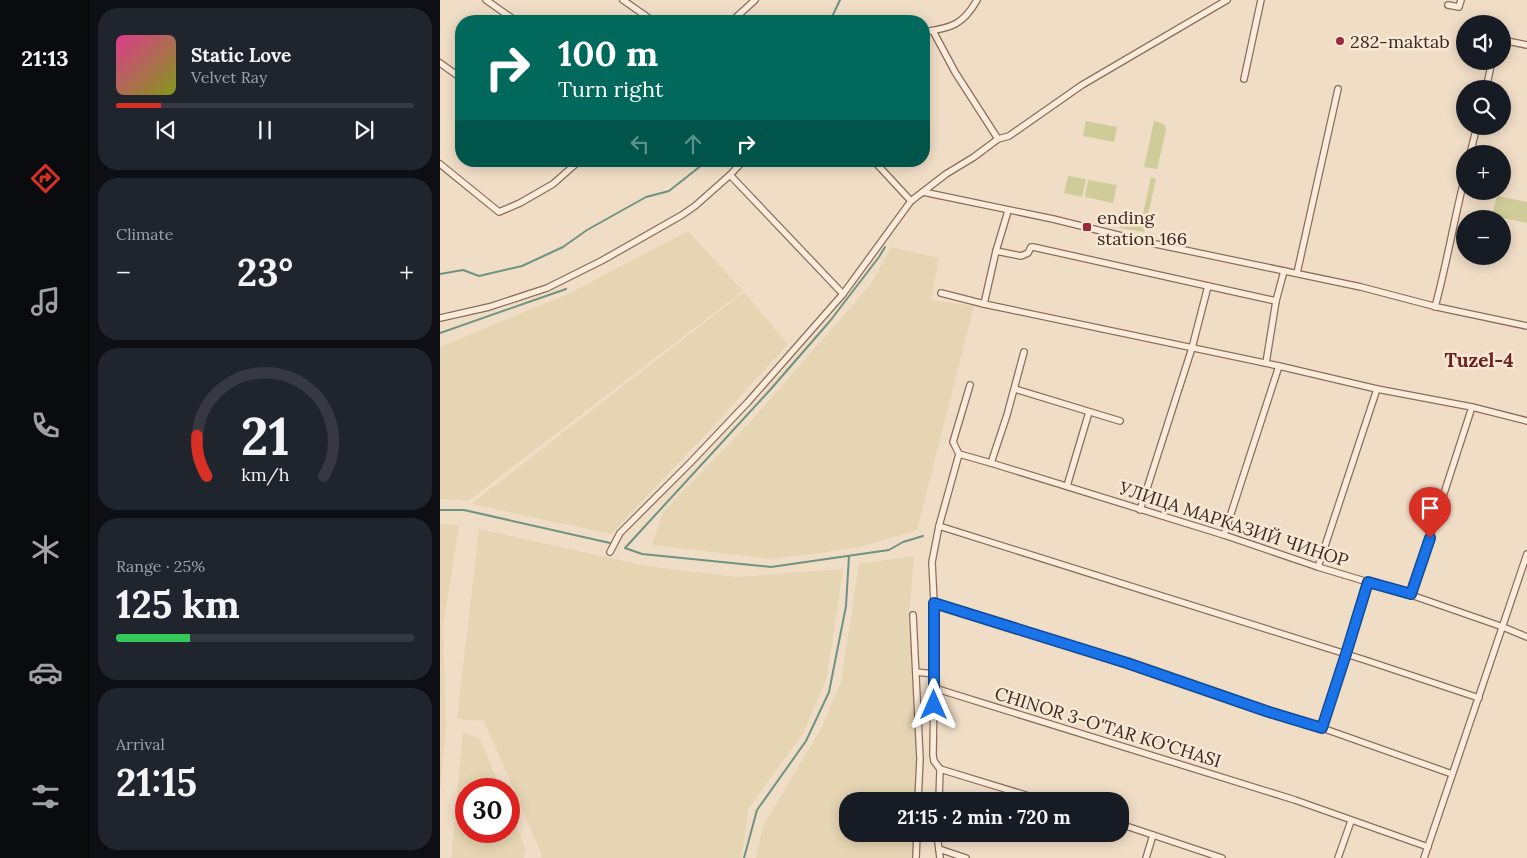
<!DOCTYPE html>
<meta charset="utf-8">
<style>
:root{--surface:#171b24;--page:#20242c;--text:#f1f3f6;--muted:#9ea1a6;--line:#363941;--accent:#d93025}
body{margin:0;font-family:Lora,serif;background:var(--page);color:var(--text);height:100vh;display:flex;flex-direction:column;font-size:19px;white-space:nowrap}
*{box-sizing:border-box;margin:0}
p{font-size:16px;color:var(--muted)}
.icon{flex:none;width:28px;height:28px;fill:none;stroke:currentColor;stroke-width:2;stroke-linecap:round;stroke-linejoin:round}
.map{position:relative;flex:1;overflow:hidden}
.details{display:flex;flex-direction:column;gap:8px;padding:8px;background:#0d0f14;width:350px}
.details>*{flex:none}
.guide{position:absolute;left:15px;top:15px;width:475px;height:152px;border-radius:20px;box-shadow:0 2px 12px #0003;background:#00695c;color:#fff;overflow:hidden}
.fabs{position:absolute;left:1016px;top:15px;display:grid;gap:10px}
.fabs a{display:grid;place-items:center;width:55px;height:55px;border-radius:50%;background:var(--surface);box-shadow:0 2px 12px #0003;font-size:25px}
.speed{position:absolute;left:15px;top:778px;display:flex;gap:10px;font-size:25px;font-weight:700;text-align:center}
.speed>*{display:grid;place-content:center;width:65px;height:65px;border-radius:50%;background:var(--surface);box-shadow:0 2px 12px #0003;line-height:1}
.speed .limit{border:8px solid #d22;background:#fff;color:#111}
.pin{position:absolute;display:grid;place-items:center;width:42px;height:42px;color:#fff;margin:-51px -21px;border-radius:50% 50% 50% 0;rotate:-45deg;box-shadow:0 0 5px #0007}
.pin .icon{rotate:45deg}
.me{position:absolute;width:55px;margin:-28px;rotate:0deg;stroke-linejoin:round;filter:drop-shadow(0 0 4px #0008)}
.turn{display:flex;align-items:center;gap:18px;height:105px;padding:0 20px;font-size:22px}
.turn .icon{width:65px;height:65px;stroke-width:2.5}
.turn b{display:block;font-size:35px;line-height:42px}
.lanes{display:flex;align-items:center;height:48px;padding:0 20px;background:#0003;justify-content:center;gap:25px;direction:ltr}
.lanes .off{opacity:.35}
.big{font-size:38px;font-weight:700;line-height:1.1}
.details .card{flex:1;display:flex;flex-direction:column;justify-content:center;gap:8px;min-width:0;padding:0 18px;border-radius:20px;background:var(--page)}
.details .dial{align-items:center;gap:0}
.dial svg{height:130px;overflow:visible;fill:none;stroke:var(--line);stroke-width:7;stroke-linecap:round;text-anchor:middle}
.dial text{fill:var(--text);stroke:none}
.song{display:flex;align-items:center;gap:15px}
.cover{width:60px;height:60px;border-radius:8px;background:linear-gradient(135deg,hsl(330 70% 55%),hsl(70 70% 35%))}
.played{height:5px;border-radius:2px;background:linear-gradient(90deg,var(--accent) 15%,var(--line) 15%)}
.keys{display:flex;justify-content:space-around;direction:ltr}
.heat{display:flex;justify-content:space-between;align-items:center;font-size:28px;direction:ltr}
.charge{height:8px;border-radius:4px;background:linear-gradient(90deg,#34c759 25%,var(--line) 0)}
.trip{position:absolute;left:399px;top:792px;width:290px;height:50px;border-radius:20px;background:var(--surface);box-shadow:0 2px 12px #0003;font-weight:700;line-height:50px;text-align:center}
main{display:flex;flex:1;min-height:0}
.tab-bar{display:flex;flex-direction:column;width:90px;justify-content:space-around;align-items:center;background:#090b0e;color:var(--muted)}
.tab-bar .icon{width:35px;height:35px}
.tab-bar .current{color:var(--accent)}
.tab-bar b{font-size:22px;color:var(--text)}
.map>svg:first-child{display:block}
.farmland{fill:#e6d5b3}
.green{fill:#cfcc99}
.lines{fill:none;stroke-linecap:round;stroke-linejoin:round}
.stream{stroke:#6e9283;stroke-width:2}
.minor-casing{stroke:#8c6d5b;stroke-width:8}
.minor{stroke:#faebda;stroke-width:5.5}
.route-casing{stroke:#114b97;stroke-width:12}
.route{stroke:#1a73e8;stroke-width:9}
.poi-dot{fill:#9d293d;stroke:#f7e8d6;stroke-width:2}
.labels{text-anchor:middle;dominant-baseline:central;stroke-width:5;stroke-linejoin:round;paint-order:stroke}
.poi-label{font-size:18px;fill:#3c281f;stroke:#f7e8d6;text-anchor:start}
.street-label{font-size:18px;fill:#3c281f;stroke:#f7e8d6}
.neighbourhood-label{font-size:19px;font-weight:bold;fill:#6a211d;stroke:#f7e8d6}
</style>
<main>
<nav class="tab-bar">
<b>21:13</b>
<svg class="icon current" aria-label="directions" viewBox="0 0 24 24"><path d="M12 3l9 9-9 9-9-9zM9 14v-3h6M13 9l2 2-2 2"/></svg>
<svg class="icon" aria-label="music" viewBox="0 0 24 24"><path d="M9 18V5l10-2v13"/><circle cx="6" cy="18" r="3"/><circle cx="16" cy="16" r="3"/></svg>
<svg class="icon" aria-label="phone" viewBox="0 0 24 24"><path d="M5 4h4l2 5-3 2q2 4 5 5l2-3 5 2v4C11 20 4 13 5 4z"/></svg>
<svg class="icon" aria-label="climate" viewBox="0 0 24 24"><path d="M12 3v18M4 7l16 10M4 17L20 7"/></svg>
<svg class="icon" aria-label="car" viewBox="0 0 24 24"><path d="M5 17H2v-5l4-1 3-4h7l3 4 3 1v5h-3M9 17h6M6 11h13"/><circle cx="7" cy="17" r="2"/><circle cx="17" cy="17" r="2"/></svg>
<svg class="icon" aria-label="filters" viewBox="0 0 24 24"><path d="M4 7h16M4 17h16"/><circle cx="9" cy="7" r="2"/><circle cx="15" cy="17" r="2"/></svg>
</nav>
<section class="details">
<div class="card">
<div class="song"><i class="cover"></i><div><b>Static Love</b><p>Velvet Ray</p></div></div>
<div class="played"></div>
<div class="keys"><svg class="icon" aria-label="previous" viewBox="0 0 24 24"><path d="M18 5L8 12l10 7zM5 5v14"/></svg><svg class="icon" aria-label="pause" viewBox="0 0 24 24"><path d="M8 5v14M16 5v14"/></svg><svg class="icon" aria-label="next" viewBox="0 0 24 24"><path d="M6 5l10 7-10 7zM19 5v14"/></svg></div>
</div>
<div class="card"><p>Climate</p>
<div class="heat"><a>−</a><b class="big">23°</b><a>+</a></div>
</div>
<div class="card dial"><svg viewBox="0 0 100 80">
<path d="M14 69A42 42 0 1 1 86 69"/>
<path d="M14 69A42 42 0 0 1 8 44" stroke="#d93025"/>
<text x="50" y="56" font-size="32" font-weight="700">21</text>
<text x="50" y="72" font-size="11">km/h</text>
</svg></div>
<div class="card"><p>Range · 25%</p><b class="big">125 km</b><div class="charge"></div></div>
<div class="card"><p>Arrival</p><b class="big">21:15</b></div>
</section>
<div class="map">
<svg width="1087" height="858" viewBox="0 0 1087 858">
<rect width="100%" height="100%" fill="#f0ddc6"/>
<!-- farmland -->
<g class="farmland">
<path d="M248 231 303 291 28 501 0 499V347L130 293Z"/>
<path d="M451 247 499 258 491 300 534 306 477 530 416 548 332 559 212 545 223 512 311 421 431 284Z"/>
<path d="M304 292 348 344 269 431 171 534 31 504Z"/>
<path d="M0 524 19 525 3 626 6 728 0 791Z"/>
<path d="M39 529 207 566 296 577 403 569 387 677 364 732 309 808 301 858H101L102 855 44 721 17 719Z"/>
<path d="M474 556 469 618 478 751 476 801H408V834H475L474 858H316L323 826 382 727 401 682 419 564Z"/>
<path d="M23 732 40 739 61 789H26V831H69V808L85 848 84 858H11Z"/>
</g>
<!-- green -->
<g class="green">
<path d="M646 121 677 127 674 142 643 136Z"/>
<path d="M714 121 724 124 726 130 717 169 704 167Z"/>
<path d="M628 176 646 179 642 197 624 193Z"/>
<path d="M711 177 716 179 704 232 680 228 679 225 683 210 703 214Z"/>
<path d="M648 180 677 185 673 203 645 197Z"/>
<path d="M1057 196 1087 202V223L1052 216Z"/>
</g>
<g class="lines">
<!-- stream -->
<g class="stream">
<path d="M390 21 400 0"/>
<path d="M445 247 439 257 390 321 330 390 185 548 202 554 331 567 449 550 463 542 483 536"/>
<path d="M0 274 23 270 39 276 82 266 123 247 147 230 206 197 229 191 267 161"/>
<path d="M0 333 126 289"/>
<path d="M0 510H24L170 543"/>
<path d="M304 858 317 810 366 741 389 692 406 606 409 556"/>
</g>
<defs>
<g id="minor">
<path d="M46 0 76 21"/>
<path d="M183 0 213 21"/>
<path d="M1008 5 1019 7 1021 0"/>
<path d="M292 21 315 0"/>
<path d="M493 31 515 72 558 139"/>
<path d="M484 32C511 28 523 25 537 0"/>
<path d="M1062 40 1087 45"/>
<path d="M0 63 21 78"/>
<path d="M804 79 821 0"/>
<path d="M1046 89 1052 61"/>
<path d="M1030 154 1037 126"/>
<path d="M434 161 471 201"/>
<path d="M0 164 59 212 80 203 113 184 139 161"/>
<path d="M290 175 403 294"/>
<path d="M483 192 613 219 706 242 921 287 997 307 1087 326"/>
<path d="M568 211 556 251 544 304 839 366 937 389 1032 407 1087 421"/>
<path d="M556 251 581 256 588 253 591 247H593L768 286"/>
<path d="M857 273 898 89"/>
<path d="M501 293 544 304"/>
<path d="M995 307C1007 263 1014 220 1025 176"/>
<path d="M0 318 49 307 107 288 163 260 242 215 255 206 290 175 303 161"/>
<path d="M826 363 836 301 844 271"/>
<path d="M530 385 513 442 519 454 499 526 492 562 494 603V688L855 800 988 847"/>
<path d="M575 389 680 421"/>
<path d="M519 454 551 463 784 535 878 567 971 595 1063 627 1087 637"/>
<path d="M551 463 567 415 584 352"/>
<path d="M627 486 649 412"/>
<path d="M700 510 752 348 768 286 836 301"/>
<path d="M499 526 925 660 1039 698"/>
<path d="M784 535 839 366"/>
<path d="M170 552 180 533 251 462 308 402 403 294 471 201 506 174 534 157 558 139 569 136 642 85 787 0"/>
<path d="M878 567 937 389"/>
<path d="M971 595 1032 407"/>
<path d="M494 603 687 663 829 712 882 728 1012 774"/>
<path d="M473 615 480 759 478 801"/>
<path d="M476 672 494 674"/>
<path d="M494 688 493 755 494 761 500 769 605 801"/>
<path d="M882 728 906 654 928 582"/>
<path d="M499 801 500 769"/>
<path d="M680 824 782 858"/>
<path d="M497 834 500 858"/>
<path d="M499 849 526 858"/>
<path d="M476 858 477 834"/>
<path d="M706 858 713 835"/>
<path d="M898 858 911 821"/>
<path d="M984 858 1087 554"/>
</g>
</defs>
<!-- minor casing -->
<use href="#minor" class="minor-casing"/>
<!-- minor -->
<use href="#minor" class="minor"/>
</g>
<g class="lines">
<defs>
<path id="route" d="M494 705V603L687 663 829 712 882 728 906 654 928 582 971 594 990 538"/>
</defs>
<!-- route casing -->
<use href="#route" class="route-casing"/>
<!-- route -->
<use href="#route" class="route"/>
</g>
<!-- markers -->
<g class="poi-dot">
<circle cx="900" cy="41" r="5"/>
<rect x="642" y="222" width="10" height="10" rx="2.5"/>
</g>
<g class="labels">
<!-- poi labels -->
<g class="poi-label">
<text x="910" y="41">282-maktab</text>
<text x="657" y="217">ending<tspan x="657" dy="21">station 166</tspan></text>
</g>
<!-- street labels -->
<g class="street-label">
<text transform="translate(794 524) rotate(18)">УЛИЦА МАРКАЗИЙ ЧИНОР</text>
<text transform="translate(668 727) rotate(17)">CHINOR 3-O'TAR KO'CHASI</text>
</g>
<!-- neighbourhood labels -->
<g class="neighbourhood-label">
<text x="1039" y="360">Tuzel-4</text>
</g>
</g>
</svg>
<div class="fabs">
<a><svg class="icon" aria-label="sound" viewBox="0 0 24 24"><path d="M4 9h4l5-4v14l-5-4H4zM17 9q2 3 0 6"/></svg></a>
<a><svg class="icon" aria-label="search" viewBox="0 0 24 24"><circle cx="10" cy="10" r="6"/><path d="M15 15l6 6"/></svg></a>
<a>+</a>
<a>−</a>
</div>
<div class="speed"><div class="limit">30</div></div>
<div class="pin" style="left:990px;top:538px;background:#d93025"><svg class="icon" aria-label="arrive" viewBox="0 0 24 24"><path d="M6 21V4h12l-3 4 3 4H6"/></svg></div>
<svg class="me" style="left:494px;top:705px" viewBox="-20 -20 40 40"><path d="M0-17L14 15 0 8-14 15z" fill="#1a73e8" stroke="#fff" stroke-width="4"/></svg>
<div class="trip">21:15 · 2 min · 720 m</div>
<div class="guide">
<div class="turn"><svg class="icon" aria-label="right" viewBox="0 0 24 24"><path d="M7 20v-9h11M14 6l5 5-5 5"/></svg><div><b>100 m</b>Turn right</div></div>
<div class="lanes"><svg class="icon off" aria-label="left" viewBox="0 0 24 24"><path d="M17 20v-9H6M10 6l-5 5 5 5"/></svg><svg class="icon off" aria-label="ahead" viewBox="0 0 24 24"><path d="M12 20V5M6 11l6-6 6 6"/></svg><svg class="icon" aria-label="right" viewBox="0 0 24 24"><path d="M7 20v-9h11M14 6l5 5-5 5"/></svg></div>
</div>
</div>
</main>
